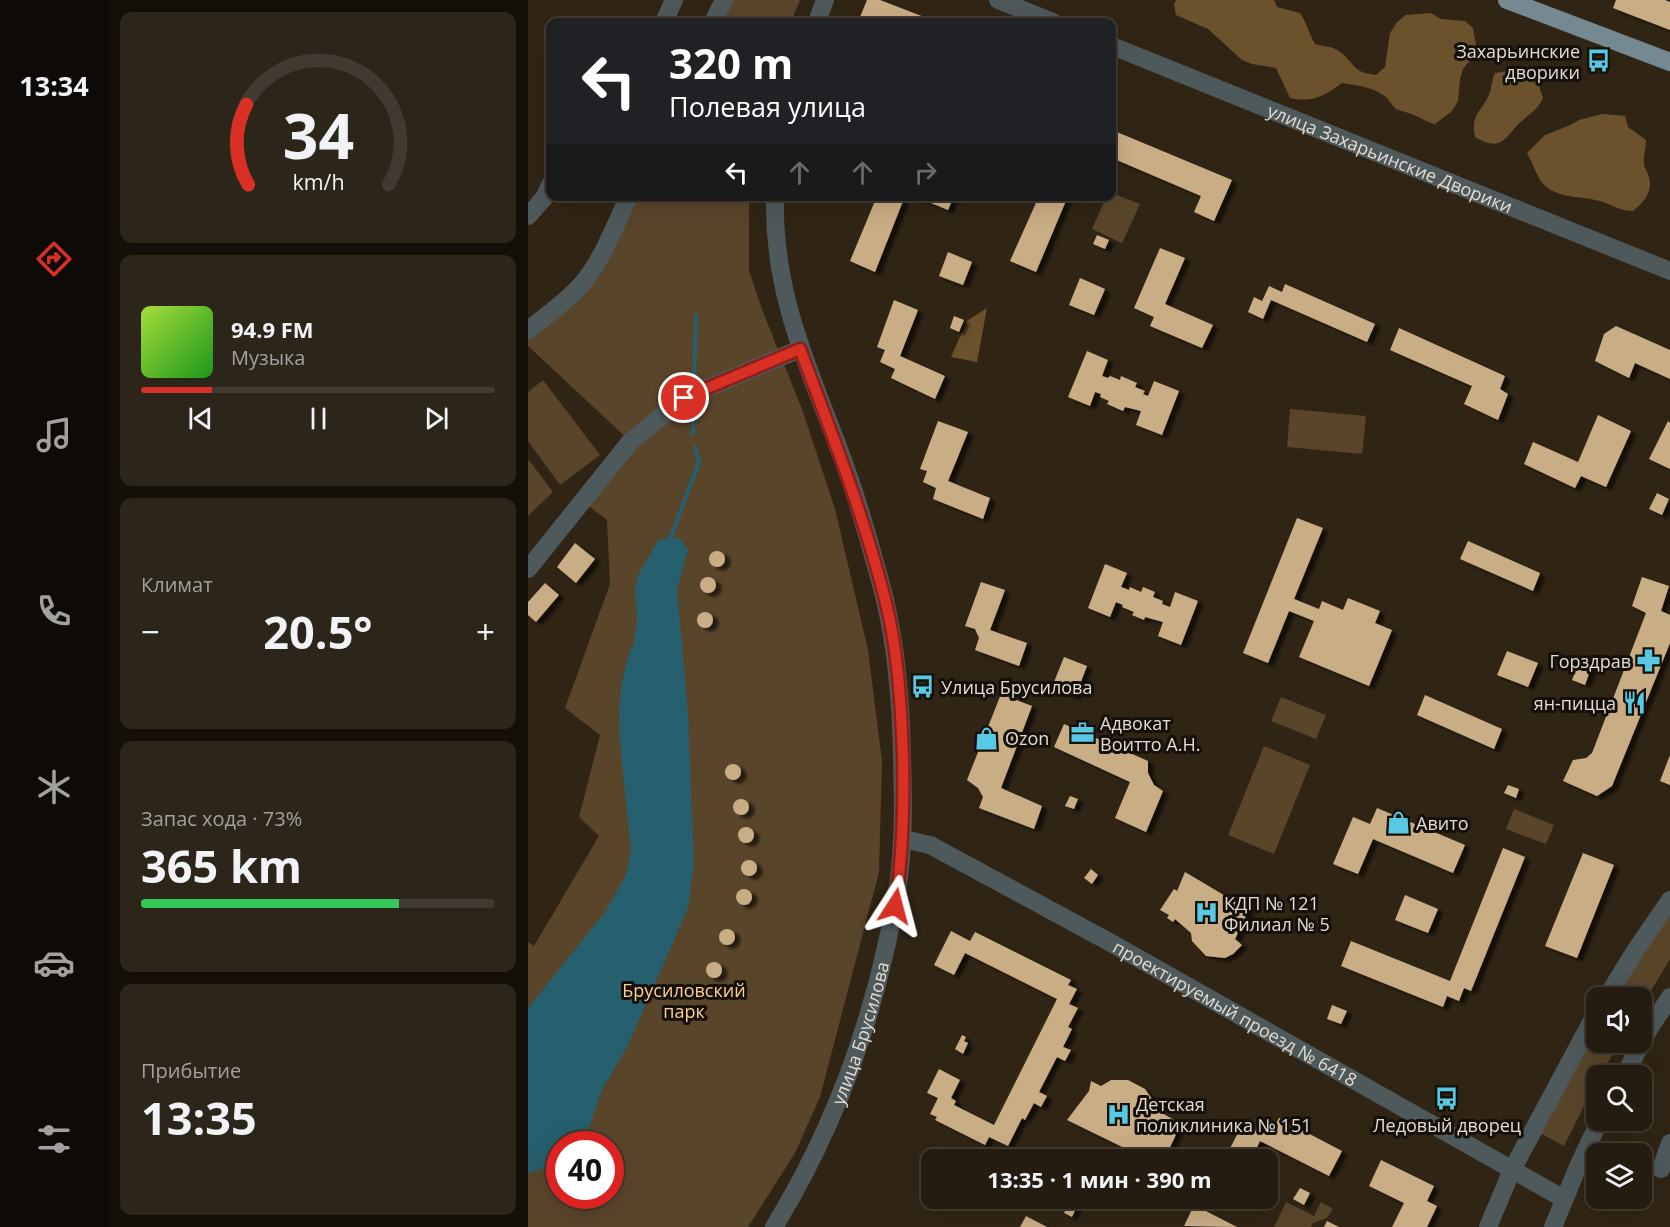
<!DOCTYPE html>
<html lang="ru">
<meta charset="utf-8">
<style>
:root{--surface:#241c10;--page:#2c2519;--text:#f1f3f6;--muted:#a3a19f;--line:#413a30;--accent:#d93025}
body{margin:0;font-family:"Open Sans",sans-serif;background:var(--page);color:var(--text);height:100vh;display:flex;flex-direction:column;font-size:22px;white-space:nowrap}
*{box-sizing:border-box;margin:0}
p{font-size:20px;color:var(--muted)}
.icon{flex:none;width:33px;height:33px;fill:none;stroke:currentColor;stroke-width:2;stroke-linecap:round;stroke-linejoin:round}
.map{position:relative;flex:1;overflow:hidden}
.sheet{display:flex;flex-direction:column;gap:12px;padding:12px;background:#140f09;width:420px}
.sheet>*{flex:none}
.hud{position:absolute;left:18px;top:18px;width:570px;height:183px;border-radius:12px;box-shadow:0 6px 24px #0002,0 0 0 2px var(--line);background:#202124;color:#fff;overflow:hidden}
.tools{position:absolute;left:1058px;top:987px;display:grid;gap:12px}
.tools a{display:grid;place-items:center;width:66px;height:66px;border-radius:12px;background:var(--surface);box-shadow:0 6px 24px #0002,0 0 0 2px var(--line);font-size:30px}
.speed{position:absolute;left:18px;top:1131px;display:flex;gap:12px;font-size:30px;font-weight:700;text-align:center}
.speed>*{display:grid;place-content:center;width:78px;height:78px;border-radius:50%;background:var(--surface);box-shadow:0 6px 24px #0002,0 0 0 2px var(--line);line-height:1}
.speed .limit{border:9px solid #d22;background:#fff;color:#111}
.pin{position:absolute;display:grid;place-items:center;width:51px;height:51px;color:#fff;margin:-26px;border:3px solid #fff;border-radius:50%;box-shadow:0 2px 6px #0007}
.me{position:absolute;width:66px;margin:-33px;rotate:9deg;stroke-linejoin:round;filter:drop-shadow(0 0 4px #0008)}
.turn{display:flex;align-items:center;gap:21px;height:126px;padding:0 24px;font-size:27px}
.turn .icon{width:78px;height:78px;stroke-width:2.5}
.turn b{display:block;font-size:42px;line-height:51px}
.lanes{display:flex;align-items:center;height:57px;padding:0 24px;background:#0003;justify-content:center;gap:30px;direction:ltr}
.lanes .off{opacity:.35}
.big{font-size:45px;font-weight:700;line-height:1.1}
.sheet .widget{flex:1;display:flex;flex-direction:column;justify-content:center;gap:9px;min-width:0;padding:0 21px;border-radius:12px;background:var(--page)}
.sheet .dial{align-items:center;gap:0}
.dial svg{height:156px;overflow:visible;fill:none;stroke:var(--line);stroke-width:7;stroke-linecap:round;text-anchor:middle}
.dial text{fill:var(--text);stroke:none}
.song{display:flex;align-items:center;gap:18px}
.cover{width:72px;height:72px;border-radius:9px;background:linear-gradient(135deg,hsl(80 70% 55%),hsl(120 70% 35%))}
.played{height:6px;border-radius:3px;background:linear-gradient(90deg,var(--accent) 20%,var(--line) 20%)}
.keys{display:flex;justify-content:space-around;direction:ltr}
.heat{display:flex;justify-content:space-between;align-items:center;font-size:33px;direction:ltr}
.charge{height:9px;border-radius:4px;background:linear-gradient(90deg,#34c759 73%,var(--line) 0)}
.trip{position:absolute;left:393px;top:1149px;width:357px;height:60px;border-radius:12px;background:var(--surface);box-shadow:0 6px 24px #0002,0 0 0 2px var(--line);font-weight:700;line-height:60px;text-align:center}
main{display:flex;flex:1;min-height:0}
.menu{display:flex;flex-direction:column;width:108px;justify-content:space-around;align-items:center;background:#0e0b06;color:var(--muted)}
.menu .icon{width:42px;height:42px}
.menu .active{color:var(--accent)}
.menu b{font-size:27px;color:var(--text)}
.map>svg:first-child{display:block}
.green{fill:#59452a;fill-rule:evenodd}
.forest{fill:#6b522d}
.water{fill:#265f6d}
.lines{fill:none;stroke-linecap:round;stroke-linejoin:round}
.stream{stroke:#265f6d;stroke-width:4}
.building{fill:#c9ad85;filter:url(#shadow)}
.minor{stroke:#4e595c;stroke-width:18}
.major{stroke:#748990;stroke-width:18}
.route-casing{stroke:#8d1f18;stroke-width:15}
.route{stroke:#d93025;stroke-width:10}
.labels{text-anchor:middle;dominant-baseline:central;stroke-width:6;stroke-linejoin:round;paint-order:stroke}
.poi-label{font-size:18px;fill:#e3dcd2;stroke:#140f09;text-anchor:start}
.street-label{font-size:18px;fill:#e3dcd2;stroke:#140f09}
.park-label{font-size:18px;fill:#facf91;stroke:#140f09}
</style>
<main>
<nav class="menu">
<b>13:34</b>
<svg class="icon active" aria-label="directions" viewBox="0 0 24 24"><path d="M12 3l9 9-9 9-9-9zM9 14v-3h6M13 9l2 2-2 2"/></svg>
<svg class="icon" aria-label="music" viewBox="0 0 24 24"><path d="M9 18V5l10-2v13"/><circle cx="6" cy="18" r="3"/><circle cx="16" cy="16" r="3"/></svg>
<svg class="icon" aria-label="phone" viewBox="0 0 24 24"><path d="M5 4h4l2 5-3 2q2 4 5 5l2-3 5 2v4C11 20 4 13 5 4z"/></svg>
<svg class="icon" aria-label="climate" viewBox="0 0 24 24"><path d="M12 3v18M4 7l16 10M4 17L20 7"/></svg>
<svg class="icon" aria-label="car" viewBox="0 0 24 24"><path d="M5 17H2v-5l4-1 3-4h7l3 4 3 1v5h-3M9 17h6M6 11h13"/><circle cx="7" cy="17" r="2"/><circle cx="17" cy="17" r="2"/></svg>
<svg class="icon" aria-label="filters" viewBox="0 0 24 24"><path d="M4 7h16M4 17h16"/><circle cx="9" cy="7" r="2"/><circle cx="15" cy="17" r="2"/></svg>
</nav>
<section class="sheet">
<div class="widget dial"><svg viewBox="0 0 100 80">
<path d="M14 69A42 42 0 1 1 86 69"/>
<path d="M14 69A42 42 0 0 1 13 28" stroke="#d93025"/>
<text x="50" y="56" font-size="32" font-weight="700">34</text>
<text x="50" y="72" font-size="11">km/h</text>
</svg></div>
<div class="widget">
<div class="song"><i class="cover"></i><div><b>94.9 FM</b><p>Музыка</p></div></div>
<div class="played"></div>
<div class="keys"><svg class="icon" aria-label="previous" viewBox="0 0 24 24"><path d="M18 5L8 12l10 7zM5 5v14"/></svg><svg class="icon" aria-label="pause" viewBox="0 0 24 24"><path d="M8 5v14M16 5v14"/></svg><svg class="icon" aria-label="next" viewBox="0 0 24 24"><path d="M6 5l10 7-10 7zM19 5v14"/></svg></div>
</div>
<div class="widget"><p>Климат</p>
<div class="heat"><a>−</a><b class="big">20.5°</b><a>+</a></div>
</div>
<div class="widget"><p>Запас хода · 73%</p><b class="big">365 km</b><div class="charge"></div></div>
<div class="widget"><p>Прибытие</p><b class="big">13:35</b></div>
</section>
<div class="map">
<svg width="1142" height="1227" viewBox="0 0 1142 1227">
<defs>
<filter id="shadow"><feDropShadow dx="5.5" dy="3.5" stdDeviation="1.5" flood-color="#0009"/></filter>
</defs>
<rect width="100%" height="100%" fill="#302515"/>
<!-- green -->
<g class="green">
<path d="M204 0H272L263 22H194Z"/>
<path d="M584 193 612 204 594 243 564 229 578 197 584 196Z"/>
<path d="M101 197H221V271L235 312 274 409 307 509 340 650 354 761 351 872 292 1097 267 1153 220 1227H0V942L6 946 71 836 51 817 72 735 37 708 82 584 79 520 57 503 104 443 0 346V333L53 287ZM32 1144H82V1196H32Z"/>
<path d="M15 380 72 455 32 485 0 441V392Z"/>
<path d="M762 409 838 416 834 454 759 447Z"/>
<path d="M0 459 25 492 0 516Z"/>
<path d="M753 697 798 715 788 739 743 721Z"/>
<path d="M736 746 782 765 746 854 700 835Z"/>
<path d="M986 809 1026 825 1018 844 978 829Z"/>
<path d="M1142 912V959L1113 1007V998H1087Z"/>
<path d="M1068 1029V1042L1092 1043 1072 1075 1068 1076V1082L1036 1146 1012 1133Z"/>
<path d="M758 1202 786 1216 793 1202 805 1209 799 1218 785 1223 783 1227H746Z"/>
</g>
<!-- forest -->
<g class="forest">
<path d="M648 0H746L749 7 772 13C779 23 781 34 787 44 794 46 806 47 811 51 828 63 822 72 848 75L857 67 862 33 869 22 878 15 903 13 913 19 937 21 945 28 949 51 935 69 932 79 930 101 924 111 907 124C898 122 894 118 886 115 880 112 874 112 868 109 864 106 862 101 859 98 847 87 828 85 814 83 797 96 784 103 762 98L748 68 724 64 714 60 680 29 648 15 646 4Z"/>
<path d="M1001 68 1008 77 1015 98C1010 109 1004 112 995 120 977 135 976 154 947 137 943 115 951 114 960 97 964 90 963 81 967 73Z"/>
<path d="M1074 114 1097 116 1100 127 1118 140C1118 148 1115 157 1116 164 1117 170 1122 176 1122 183 1123 194 1114 204 1105 211 1093 211 1086 206 1075 202 1058 196 1035 199 1020 188 1009 181 1006 164 999 153L1017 135 1040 126 1051 120Z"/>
<path d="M459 308 449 362 423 357 439 321Z"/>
</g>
<!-- water -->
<path class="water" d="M151 538 160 550 149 589 160 714 166 863 160 908 99 1047 73 1092 59 1134 54 1139 44 1137 41 1132H38L35 1139 36 1144H32C32 1167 19 1167 0 1173V1008L77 912 98 875 103 850 92 744 91 713 93 687 99 660 106 642 109 622 107 588 111 573 131 539Z"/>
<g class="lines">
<!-- stream -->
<g class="stream">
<path d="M166 387 168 316"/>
<path d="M165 434 166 401"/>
<path d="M141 542 171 462 167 447"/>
</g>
</g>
<!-- building -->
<g class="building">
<path d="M339 0H352L409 22H330Z"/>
<path d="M1088 0H1137L1142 2V30L1085 8Z"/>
<path d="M584 130 704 180 686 221 666 212 673 196 584 158Z"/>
<path d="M349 196H377L347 272 322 261Z"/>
<path d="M386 196H426L420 210Z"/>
<path d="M511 196H540L508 272 482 261Z"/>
<path d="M569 235 581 240 577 249 565 244Z"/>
<path d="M632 248 657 258 637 304 685 325 674 348 622 326 626 317 606 308Z"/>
<path d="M420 252 444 262 435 285 411 276Z"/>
<path d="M552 278 577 289 566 315 541 305Z"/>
<path d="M757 284 847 324 839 342 743 300 735 319 720 312 726 297 734 301 741 286 754 292Z"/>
<path d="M366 300 390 310 372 356 417 376 407 399 363 378 367 369 352 362 357 350 349 347Z"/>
<path d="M426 316 436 320 431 332 422 328Z"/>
<path d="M1088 326 1142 350V379L1107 363 1101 378 1067 361 1076 334Z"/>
<path d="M871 328 977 376 972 389 980 394 970 420 936 404 944 386 862 350Z"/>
<path d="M559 351 580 360 574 376 580 378 582 376 592 380 593 376 609 383 607 387 617 391 615 394 620 396 626 381 651 391 634 435 608 425 613 411 597 407 595 411 579 404 581 401 572 397 573 394 567 392 562 406 540 397Z"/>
<path d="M1070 415 1103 431 1078 487 1053 476 1047 488 996 464 1005 442 1050 462Z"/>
<path d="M410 421 440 432 420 481 462 498 455 519 405 499 408 488 395 482 399 471 392 469Z"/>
<path d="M1140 421 1142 423V469L1121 459Z"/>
<path d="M1129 493 1141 499 1134 515 1121 509Z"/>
<path d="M769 518 795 528 766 599 791 609 794 601 815 610 820 598 852 611 847 623 864 630 841 686 771 657 786 621 761 611 740 663 715 653Z"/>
<path d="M940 541 1012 573 1005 591 932 559Z"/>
<path d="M47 543 67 559 48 583 29 567Z"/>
<circle cx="189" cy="559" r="8"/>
<path d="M577 564 599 573 593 587 601 590 602 587 613 592 615 587 627 592 625 597 635 601 634 604 642 607 647 592 670 601 653 645 630 636 635 622 617 617 616 620 604 615 606 612 594 607 595 605 588 602 582 617 560 608Z"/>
<circle cx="180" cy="585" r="8"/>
<path d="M1114 577 1141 586 1133 611 1142 615V643L1084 786 1069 796 1035 781 1045 760 1058 758 1064 753 1118 613 1104 606Z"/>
<path d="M453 582 477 590 462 630 499 643 491 666 447 650 451 638 447 629 437 626Z"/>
<path d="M17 583 31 595 8 622 0 615V602Z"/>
<circle cx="177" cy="620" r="8"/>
<path d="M979 651 1010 663 1000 687 969 675Z"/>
<path d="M536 657 559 666 547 697 524 687Z"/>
<path d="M1050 664 1063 668 1057 685 1044 680Z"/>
<path d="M473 694 504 706 473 788 514 806 506 829 451 808 455 797 450 788 439 780Z"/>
<path d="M897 695 974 729 966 749 889 715Z"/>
<path d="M536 724 620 761V773L626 785 635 791 618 832 587 818 602 782 526 747Z"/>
<path d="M1142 755V785L1132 781Z"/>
<circle cx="205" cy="772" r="8"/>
<path d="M980 785 991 789 988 798 976 793Z"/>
<path d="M542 796 550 799 546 809 537 806Z"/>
<circle cx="213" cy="807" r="8"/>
<path d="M849 808 937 845 925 873 845 839 830 874 805 864 825 817 842 824Z"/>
<circle cx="218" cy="835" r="8"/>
<path d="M975 848 997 857 943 991 936 988 931 1001 919 996 915 1007 813 966 823 941 922 981Z"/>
<path d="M1055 853 1086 865 1049 958 1017 946Z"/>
<circle cx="221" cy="868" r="8"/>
<path d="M563 869 570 875 564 884 556 878Z"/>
<path d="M657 872 721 910 707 939 714 945 705 954 697 958 678 956 664 941 663 933 647 919 645 922 639 918 641 915 632 910 646 889 649 891Z"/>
<circle cx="216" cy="897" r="8"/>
<path d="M877 895 910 909 900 933 867 920Z"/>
<circle cx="199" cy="937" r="8"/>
<path d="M423 931 442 941 447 932 543 980 540 985 549 989 541 1004 550 1008 540 1027 544 1029 535 1047 543 1050 537 1061 529 1057 511 1092 519 1096 513 1107 506 1103 497 1120 494 1118 480 1146 461 1137 457 1145 407 1120 409 1117 402 1114 410 1098 399 1093 411 1069 432 1080 423 1098 428 1101 426 1105 466 1125 529 999 437 953 426 975 406 965Z"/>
<circle cx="186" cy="970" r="8"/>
<path d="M804 1005 819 1011 813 1024 799 1019Z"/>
<path d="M434 1035 438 1037 436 1041 440 1043 435 1054 427 1049Z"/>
<path d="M583 1080H600L617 1089 624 1099 627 1109 653 1124 636 1160H621L539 1120 561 1091 563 1081 573 1086Z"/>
<path d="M751 1118 814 1151 801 1176 732 1141 723 1160H696L713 1127 726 1134 733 1119 747 1126Z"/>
<path d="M853 1160 906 1186 899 1201 909 1206 899 1227H864L876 1203 841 1186Z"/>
<path d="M772 1188 782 1193 776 1205 765 1199Z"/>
<path d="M542 1202 549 1206 544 1217 536 1213Z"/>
<path d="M666 1205 709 1227 656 1226Z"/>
<path d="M498 1216 519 1227H492Z"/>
<path d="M799 1221 811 1227H796Z"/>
</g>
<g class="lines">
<!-- minor -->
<g class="minor">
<path d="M470 0 525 22"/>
<path d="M136 22 146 0"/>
<path d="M185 22 196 0"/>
<path d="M289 22 297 0"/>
<path id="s1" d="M584 46 1142 271"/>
<path d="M0 216 16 198 22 185"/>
<path d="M0 330C18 316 39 301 54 284 75 259 87 225 101 196"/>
<path d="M0 569 102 442 156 398 272 349"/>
<path id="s2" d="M375 839 402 845 585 944 1036 1199"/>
<path d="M1078 998 1109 948 1142 900"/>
<path d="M1096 1076 1121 1029 1142 997"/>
<path d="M1133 1169 1142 1143"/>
<path id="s3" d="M246 1227C300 1139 337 1043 359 943 364 918 370 893 372 868 376 831 375 793 374 755 373 703 369 651 357 600 349 567 339 534 329 501 296 395 244 313 247 196"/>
<path d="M960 1227 984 1170 1068 1013"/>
<path d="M1025 1227 1052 1162 1072 1120"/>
</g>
<!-- major -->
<path class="major" d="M979 0 1142 62"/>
</g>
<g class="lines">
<defs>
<path id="route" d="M156 398 272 349C303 431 335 513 357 599 370 650 373 704 375 757 376 807 375 856 367 906"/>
</defs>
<!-- route casing -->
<use href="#route" class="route-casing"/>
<!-- route -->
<use href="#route" class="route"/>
</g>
<!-- icons -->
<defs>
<symbol id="bus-bare" viewBox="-9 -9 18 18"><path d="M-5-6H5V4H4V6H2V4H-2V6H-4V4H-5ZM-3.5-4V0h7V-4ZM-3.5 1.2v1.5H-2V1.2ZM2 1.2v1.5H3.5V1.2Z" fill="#58c9e4" stroke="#140f09" stroke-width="2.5" paint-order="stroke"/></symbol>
<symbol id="pharmacy-bare" viewBox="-9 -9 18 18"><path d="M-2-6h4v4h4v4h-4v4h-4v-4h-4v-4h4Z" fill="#58c9e4" stroke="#140f09" stroke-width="2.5" paint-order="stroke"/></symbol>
<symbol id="restaurant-bare" viewBox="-9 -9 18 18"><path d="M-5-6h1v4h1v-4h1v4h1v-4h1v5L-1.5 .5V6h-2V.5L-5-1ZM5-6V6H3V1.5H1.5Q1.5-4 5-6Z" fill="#58c9e4" stroke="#140f09" stroke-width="2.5" paint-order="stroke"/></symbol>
<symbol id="office-bare" viewBox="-9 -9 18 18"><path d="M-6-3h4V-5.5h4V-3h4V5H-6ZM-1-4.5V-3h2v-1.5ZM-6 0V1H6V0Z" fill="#58c9e4" stroke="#140f09" stroke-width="2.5" paint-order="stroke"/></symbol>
<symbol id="shop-bare" viewBox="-9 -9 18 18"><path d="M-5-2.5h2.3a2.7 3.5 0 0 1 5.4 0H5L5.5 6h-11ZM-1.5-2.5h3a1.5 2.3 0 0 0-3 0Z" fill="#58c9e4" stroke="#140f09" stroke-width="2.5" paint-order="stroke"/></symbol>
<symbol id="hospital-bare" viewBox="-9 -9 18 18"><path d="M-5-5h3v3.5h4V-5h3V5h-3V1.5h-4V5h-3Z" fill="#58c9e4" stroke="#140f09" stroke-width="2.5" paint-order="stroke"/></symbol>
</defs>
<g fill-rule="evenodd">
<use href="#bus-bare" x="1054" y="44" width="33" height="33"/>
<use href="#pharmacy-bare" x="1104" y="644" width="33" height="33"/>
<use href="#bus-bare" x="378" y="670" width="33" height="33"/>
<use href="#restaurant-bare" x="1090" y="686" width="33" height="33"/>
<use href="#office-bare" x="538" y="716" width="33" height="33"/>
<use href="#shop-bare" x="442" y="722" width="33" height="33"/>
<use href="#shop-bare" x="854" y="806" width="33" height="33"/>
<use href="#hospital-bare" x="662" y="896" width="33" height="33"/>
<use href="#bus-bare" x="902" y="1082" width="33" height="33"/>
<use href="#hospital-bare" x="574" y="1098" width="33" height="33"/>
</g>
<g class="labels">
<!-- poi labels -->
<g class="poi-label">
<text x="1052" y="51" text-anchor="end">Захарьинские<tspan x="1052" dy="21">дворики</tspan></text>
<text x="1103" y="661" text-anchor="end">Горздрав</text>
<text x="413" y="687">Улица Брусилова</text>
<text x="1088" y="703" text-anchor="end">ян-пицца</text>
<text x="572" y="723">Адвокат<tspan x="572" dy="21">Воитто А.Н.</tspan></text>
<text x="477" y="738">Ozon</text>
<text x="888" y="823">Авито</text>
<text x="696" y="903">КДП № 121<tspan x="696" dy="21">Филиал № 5</tspan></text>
<text x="608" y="1104">Детская<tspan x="608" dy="21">поликлиника № 151</tspan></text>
<text x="919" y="1125" text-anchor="middle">Ледовый дворец</text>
</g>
<!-- street labels -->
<g class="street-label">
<text stroke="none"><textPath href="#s1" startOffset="300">улица Захарьинские Дворики</textPath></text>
<text stroke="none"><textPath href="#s2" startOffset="376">проектируемый проезд № 6418</textPath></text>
<text stroke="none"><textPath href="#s3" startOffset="213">улица Брусилова</textPath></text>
</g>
<!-- park labels -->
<g class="park-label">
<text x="156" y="990">Брусиловский<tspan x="156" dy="21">парк</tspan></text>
</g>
</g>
</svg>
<div class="tools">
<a><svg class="icon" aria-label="sound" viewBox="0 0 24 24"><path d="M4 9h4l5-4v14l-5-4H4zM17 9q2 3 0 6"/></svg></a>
<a><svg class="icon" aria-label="search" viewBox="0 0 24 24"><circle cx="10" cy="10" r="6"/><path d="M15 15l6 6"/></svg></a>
<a><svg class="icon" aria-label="layers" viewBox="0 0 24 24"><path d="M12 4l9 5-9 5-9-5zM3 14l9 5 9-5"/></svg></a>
</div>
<div class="speed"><div class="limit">40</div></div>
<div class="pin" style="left:156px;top:398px;background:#d93025"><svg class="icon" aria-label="arrive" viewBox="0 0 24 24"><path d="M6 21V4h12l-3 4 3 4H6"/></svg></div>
<svg class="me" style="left:367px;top:906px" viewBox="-20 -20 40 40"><path d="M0-17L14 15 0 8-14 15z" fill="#d93025" stroke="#fff" stroke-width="4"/></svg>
<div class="trip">13:35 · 1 мин · 390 m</div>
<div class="hud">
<div class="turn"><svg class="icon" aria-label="left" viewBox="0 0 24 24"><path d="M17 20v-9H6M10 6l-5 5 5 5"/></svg><div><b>320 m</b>Полевая улица</div></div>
<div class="lanes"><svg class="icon" aria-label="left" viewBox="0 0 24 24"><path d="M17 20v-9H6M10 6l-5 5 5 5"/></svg><svg class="icon off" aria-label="ahead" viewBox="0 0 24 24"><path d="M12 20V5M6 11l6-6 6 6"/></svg><svg class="icon off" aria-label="ahead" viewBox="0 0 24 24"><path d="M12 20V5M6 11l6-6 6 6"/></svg><svg class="icon off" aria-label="right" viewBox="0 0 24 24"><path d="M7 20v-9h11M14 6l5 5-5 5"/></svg></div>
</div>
</div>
</main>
